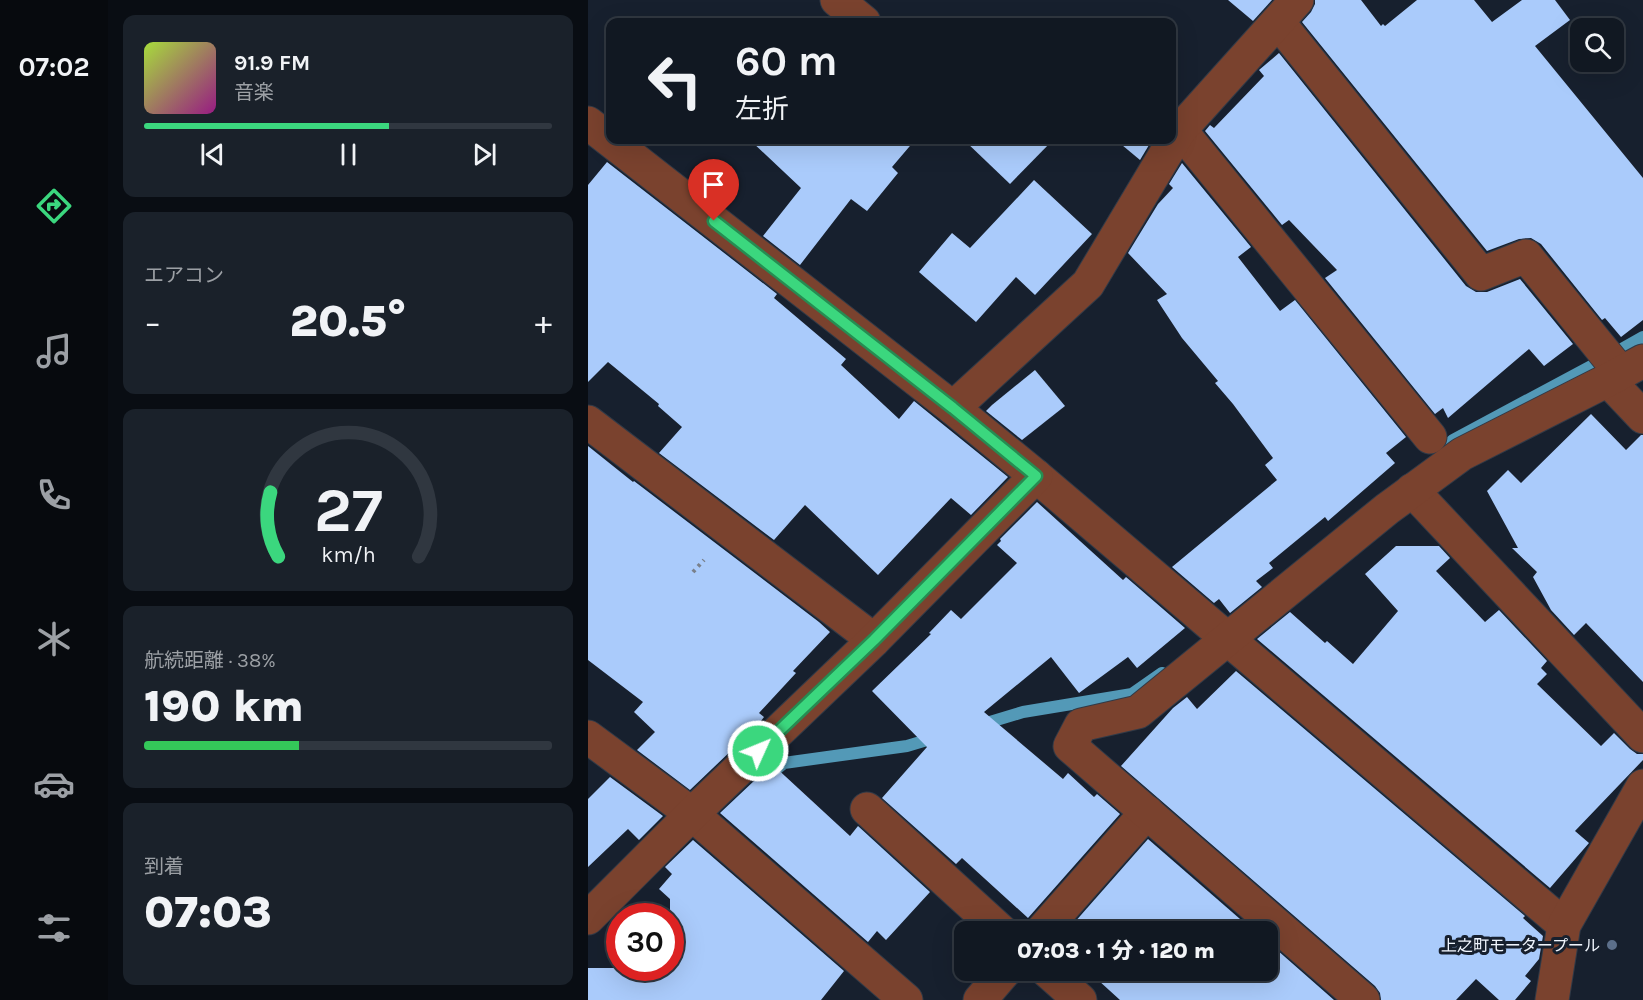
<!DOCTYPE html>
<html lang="ja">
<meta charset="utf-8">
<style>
:root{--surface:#111822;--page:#1a212a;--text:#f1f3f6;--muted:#9ca0a5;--line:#303740;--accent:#3bd77e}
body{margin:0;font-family:Karla,"Noto Sans JP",sans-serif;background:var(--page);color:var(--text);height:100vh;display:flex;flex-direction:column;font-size:22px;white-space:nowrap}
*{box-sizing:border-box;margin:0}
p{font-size:20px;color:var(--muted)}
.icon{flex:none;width:33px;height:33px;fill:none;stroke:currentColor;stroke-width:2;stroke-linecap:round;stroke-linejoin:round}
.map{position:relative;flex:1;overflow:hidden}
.side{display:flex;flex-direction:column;gap:15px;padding:15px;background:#090d13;width:480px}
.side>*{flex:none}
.hud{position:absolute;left:18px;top:18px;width:570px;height:126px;border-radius:12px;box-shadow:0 6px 24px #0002,0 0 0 2px var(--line);background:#111822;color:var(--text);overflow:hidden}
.fabs{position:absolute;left:982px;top:18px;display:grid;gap:12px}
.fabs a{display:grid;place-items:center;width:54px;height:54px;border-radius:12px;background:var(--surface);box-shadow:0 6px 24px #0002,0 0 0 2px var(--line);font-size:30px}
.speed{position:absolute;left:18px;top:903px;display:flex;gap:12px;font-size:30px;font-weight:700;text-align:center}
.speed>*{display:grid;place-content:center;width:78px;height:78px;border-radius:50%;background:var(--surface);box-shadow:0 6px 24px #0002,0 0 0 2px var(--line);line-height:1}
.speed .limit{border:9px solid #d22;background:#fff;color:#111}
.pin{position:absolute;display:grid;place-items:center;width:51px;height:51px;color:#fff;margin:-62px -26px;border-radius:50% 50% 50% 0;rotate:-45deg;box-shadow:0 0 6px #0007}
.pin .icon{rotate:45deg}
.me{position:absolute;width:66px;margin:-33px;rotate:46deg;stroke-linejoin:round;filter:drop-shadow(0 0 4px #0008)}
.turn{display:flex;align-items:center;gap:21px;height:126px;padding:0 30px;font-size:27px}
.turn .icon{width:78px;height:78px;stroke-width:2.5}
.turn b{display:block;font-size:42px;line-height:51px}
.big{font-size:45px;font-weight:800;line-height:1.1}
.side .card{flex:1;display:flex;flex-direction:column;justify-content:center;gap:9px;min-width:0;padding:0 21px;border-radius:12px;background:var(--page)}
.side .dial{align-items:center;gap:0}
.dial svg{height:156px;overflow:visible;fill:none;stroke:var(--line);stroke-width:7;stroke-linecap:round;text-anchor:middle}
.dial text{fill:var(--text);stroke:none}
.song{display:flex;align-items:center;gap:18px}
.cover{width:72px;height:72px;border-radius:9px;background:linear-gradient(135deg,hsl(80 70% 55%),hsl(310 70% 35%))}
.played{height:6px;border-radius:3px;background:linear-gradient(90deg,var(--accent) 60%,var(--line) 60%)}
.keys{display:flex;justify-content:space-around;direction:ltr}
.heat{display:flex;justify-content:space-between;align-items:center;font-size:33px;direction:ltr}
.charge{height:9px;border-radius:4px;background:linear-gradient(90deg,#34c759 38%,var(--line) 0)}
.trip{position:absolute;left:366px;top:921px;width:324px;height:60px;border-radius:12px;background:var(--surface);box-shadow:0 6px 24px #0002,0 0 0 2px var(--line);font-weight:800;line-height:60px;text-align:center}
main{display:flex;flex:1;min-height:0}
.tab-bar{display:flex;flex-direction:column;width:108px;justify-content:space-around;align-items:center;background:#070a0e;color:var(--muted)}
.tab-bar .icon{width:42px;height:42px}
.tab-bar .current{color:var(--accent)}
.tab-bar b{font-size:27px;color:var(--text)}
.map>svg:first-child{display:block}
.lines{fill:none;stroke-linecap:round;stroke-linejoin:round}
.stream{stroke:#5399b7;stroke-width:12}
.building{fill:#aacbfb}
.minor-casing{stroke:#313a47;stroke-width:35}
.path{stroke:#79808b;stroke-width:4;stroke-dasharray:3 4.5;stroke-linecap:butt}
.minor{stroke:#7a422e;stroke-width:33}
.route-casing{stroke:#268c52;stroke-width:15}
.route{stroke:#3bd77e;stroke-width:10}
.service-dot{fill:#5c6f8a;stroke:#17202e;stroke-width:2}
.labels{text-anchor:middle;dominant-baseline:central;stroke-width:6;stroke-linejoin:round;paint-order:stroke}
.poi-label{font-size:16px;fill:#f0f5fd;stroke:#17202e;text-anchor:end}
</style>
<main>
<nav class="tab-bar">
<b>07:02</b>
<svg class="icon current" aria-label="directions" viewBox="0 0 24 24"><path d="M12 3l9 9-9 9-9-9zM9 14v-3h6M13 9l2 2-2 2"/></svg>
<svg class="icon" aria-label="music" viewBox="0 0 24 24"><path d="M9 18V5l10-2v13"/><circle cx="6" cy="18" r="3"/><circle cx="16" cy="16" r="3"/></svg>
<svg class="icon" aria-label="phone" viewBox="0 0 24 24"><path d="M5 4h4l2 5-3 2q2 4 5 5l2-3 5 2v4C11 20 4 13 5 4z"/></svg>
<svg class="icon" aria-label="climate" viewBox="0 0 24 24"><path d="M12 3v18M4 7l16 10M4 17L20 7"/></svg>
<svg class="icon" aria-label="car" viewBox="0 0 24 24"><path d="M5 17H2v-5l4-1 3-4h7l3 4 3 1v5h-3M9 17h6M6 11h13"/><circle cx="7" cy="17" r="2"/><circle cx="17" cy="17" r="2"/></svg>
<svg class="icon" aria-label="filters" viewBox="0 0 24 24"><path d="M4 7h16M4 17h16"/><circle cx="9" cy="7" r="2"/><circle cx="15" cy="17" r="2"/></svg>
</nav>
<section class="side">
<div class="card">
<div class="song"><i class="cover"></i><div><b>91.9 FM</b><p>音楽</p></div></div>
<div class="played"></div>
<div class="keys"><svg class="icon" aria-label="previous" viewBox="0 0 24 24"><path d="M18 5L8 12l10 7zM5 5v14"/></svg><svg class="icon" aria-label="pause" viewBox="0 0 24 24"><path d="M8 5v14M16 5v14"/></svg><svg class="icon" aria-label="next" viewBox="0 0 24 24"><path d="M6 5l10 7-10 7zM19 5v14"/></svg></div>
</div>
<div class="card"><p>エアコン</p>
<div class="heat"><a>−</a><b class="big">20.5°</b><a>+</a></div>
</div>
<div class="card dial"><svg viewBox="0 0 100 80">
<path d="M14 69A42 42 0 1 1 86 69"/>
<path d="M14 69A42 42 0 0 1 10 36" stroke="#3bd77e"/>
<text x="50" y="56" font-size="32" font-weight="700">27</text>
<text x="50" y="72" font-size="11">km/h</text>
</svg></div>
<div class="card"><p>航続距離 · 38%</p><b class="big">190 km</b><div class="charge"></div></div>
<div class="card"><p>到着</p><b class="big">07:03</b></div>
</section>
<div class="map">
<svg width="1055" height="1000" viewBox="0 0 1055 1000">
<rect width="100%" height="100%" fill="#17202e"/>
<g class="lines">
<!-- stream -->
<g class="stream">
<path d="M1032 350 1055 337"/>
<path d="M852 451 865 440 1007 364"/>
<path d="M392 725 435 712 544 694 574 673"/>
<path d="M176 779 196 763 319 746 349 737"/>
</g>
</g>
<!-- building -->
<g class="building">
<path d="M640 0H684L665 21Z"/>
<path d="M727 0H773L793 26 795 24 797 26 829 0H886L904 22 934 0H967L982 20 947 46 1055 178V320L1033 337 1017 318 1014 320 953 244 943 238 931 239 899 251 714 22 723 12 727 4Z"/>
<path d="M691 53 878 286 888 292H899L932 279 985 344 956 366 941 349 860 418 855 408 847 414 737 278 749 270 701 220 694 225 617 131 622 125 626 128 676 76 671 70Z"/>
<path d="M162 140H327L304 167 310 173 279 211 263 199 212 265 175 236 213 188Z"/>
<path d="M376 140H465L422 184Z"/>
<path d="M528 140H564L552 160Z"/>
<path d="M19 162 189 294 186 298 258 359 253 365 311 419 326 401 420 477 383 515 363 498 290 575 217 505 186 540 71 453 94 427 70 406 71 404 20 362 0 382V185Z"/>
<path d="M594 163 663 247 650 257 692 311 707 300 818 437 798 453 807 463 740 521 737 517 681 563 685 568 668 581 674 587 642 613 631 599 626 603 584 567 689 480 677 465 685 458 645 404 627 383 630 381 594 338 569 300 579 294 540 253 570 204 585 188 581 184Z"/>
<path d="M446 180 504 234 447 295 428 277 388 322 331 272 364 233 382 248Z"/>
<path d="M447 370 477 406 434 440 398 411 404 405Z"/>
<path d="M1003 414 1038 450 1053 435H1055V682L998 623 986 635 963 610 945 577 949 572 924 548H930L899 491 920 470 933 483Z"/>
<path d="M0 446 45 482 46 481 231 622 242 632 205 671 208 673 171 713 176 717 170 725 102 790 49 750 67 732 46 712 55 702 0 660Z"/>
<path d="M449 502 535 580 538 577 597 628 549 668 540 657 491 693 463 657 396 712 475 779 480 773 506 797 509 794 532 814 440 918 374 858 368 864 294 798 339 747 284 691 343 634 341 633 363 610 373 619 429 563 409 545 413 541 412 539Z"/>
<path d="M808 546H851L862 558 848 571 897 622 911 610 959 661 953 668 959 674 949 684 1013 746 1026 733 1042 749 1049 754H1055V760L987 831 1001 843 962 888 669 639 702 612 737 643 739 641 765 664 810 611 777 574Z"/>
<path d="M648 671 937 916 935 918 955 936 951 959 937 976 943 981 927 1000H911L888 979 868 1000H793L792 993 787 986 533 766 585 708 599 697 609 709Z"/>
<path d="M184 764 262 836 270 826 342 892 298 940 289 931 280 942 132 813Z"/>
<path d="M22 777 75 816 51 840 40 829 0 867V799Z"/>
<path d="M560 839 667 932H478Z"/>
<path d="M105 840 256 971 233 1000H0V968H82V899L71 889 84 874 77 867Z"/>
<path d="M680 942 746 1000H532L499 970H680Z"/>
</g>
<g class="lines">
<defs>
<g id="minor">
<path d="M249 0 276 22"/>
<path d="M690 22 893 274 938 256 1033 373"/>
<path d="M0 123 365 408 448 476 976 925"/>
<path d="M592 130 842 437"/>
<path d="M1020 380 1055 417"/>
<path d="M365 408 500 284 592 130 709 0"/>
<path d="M0 422 286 640"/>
<path d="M824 490 1055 736"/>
<path d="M0 737 104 814 318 1000"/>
<path d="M279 809 414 932"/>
<path d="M0 918 104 814 286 640 448 476"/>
<path d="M453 932 559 812"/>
<path d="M458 970 492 1000"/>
<path d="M392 1000 418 970"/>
<path d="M775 1000 482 746 493 725 550 712 799 509 874 454 1020 380 1055 361"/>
<path d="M964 1000 976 925 1055 786"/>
</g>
</defs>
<!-- minor casing -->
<use href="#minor" class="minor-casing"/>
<!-- path -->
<path class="path" d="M105 572 116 560"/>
<!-- minor -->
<use href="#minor" class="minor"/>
</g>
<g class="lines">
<defs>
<path id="route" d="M126 221 365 408 448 476 286 640 170 751"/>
</defs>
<!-- route casing -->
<use href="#route" class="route-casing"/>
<!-- route -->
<use href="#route" class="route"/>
</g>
<!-- markers -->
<circle class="service-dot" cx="1024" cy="945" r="6"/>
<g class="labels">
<!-- poi labels -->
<g class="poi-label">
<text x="1012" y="945">上之町モータープール</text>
</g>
</g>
</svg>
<div class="fabs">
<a><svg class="icon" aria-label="search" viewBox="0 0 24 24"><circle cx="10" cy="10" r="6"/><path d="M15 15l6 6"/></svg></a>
</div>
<div class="speed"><div class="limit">30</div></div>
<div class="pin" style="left:126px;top:221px;background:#d93025"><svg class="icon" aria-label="arrive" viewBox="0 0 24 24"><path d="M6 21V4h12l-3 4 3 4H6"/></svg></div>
<svg class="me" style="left:170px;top:751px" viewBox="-20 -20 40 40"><circle r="17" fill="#3bd77e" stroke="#fff" stroke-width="3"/><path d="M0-11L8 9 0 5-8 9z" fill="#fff"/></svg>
<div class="trip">07:03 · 1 分 · 120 m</div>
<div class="hud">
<div class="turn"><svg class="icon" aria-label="left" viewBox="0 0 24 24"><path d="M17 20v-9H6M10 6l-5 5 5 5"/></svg><div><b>60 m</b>左折</div></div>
</div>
</div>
</main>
